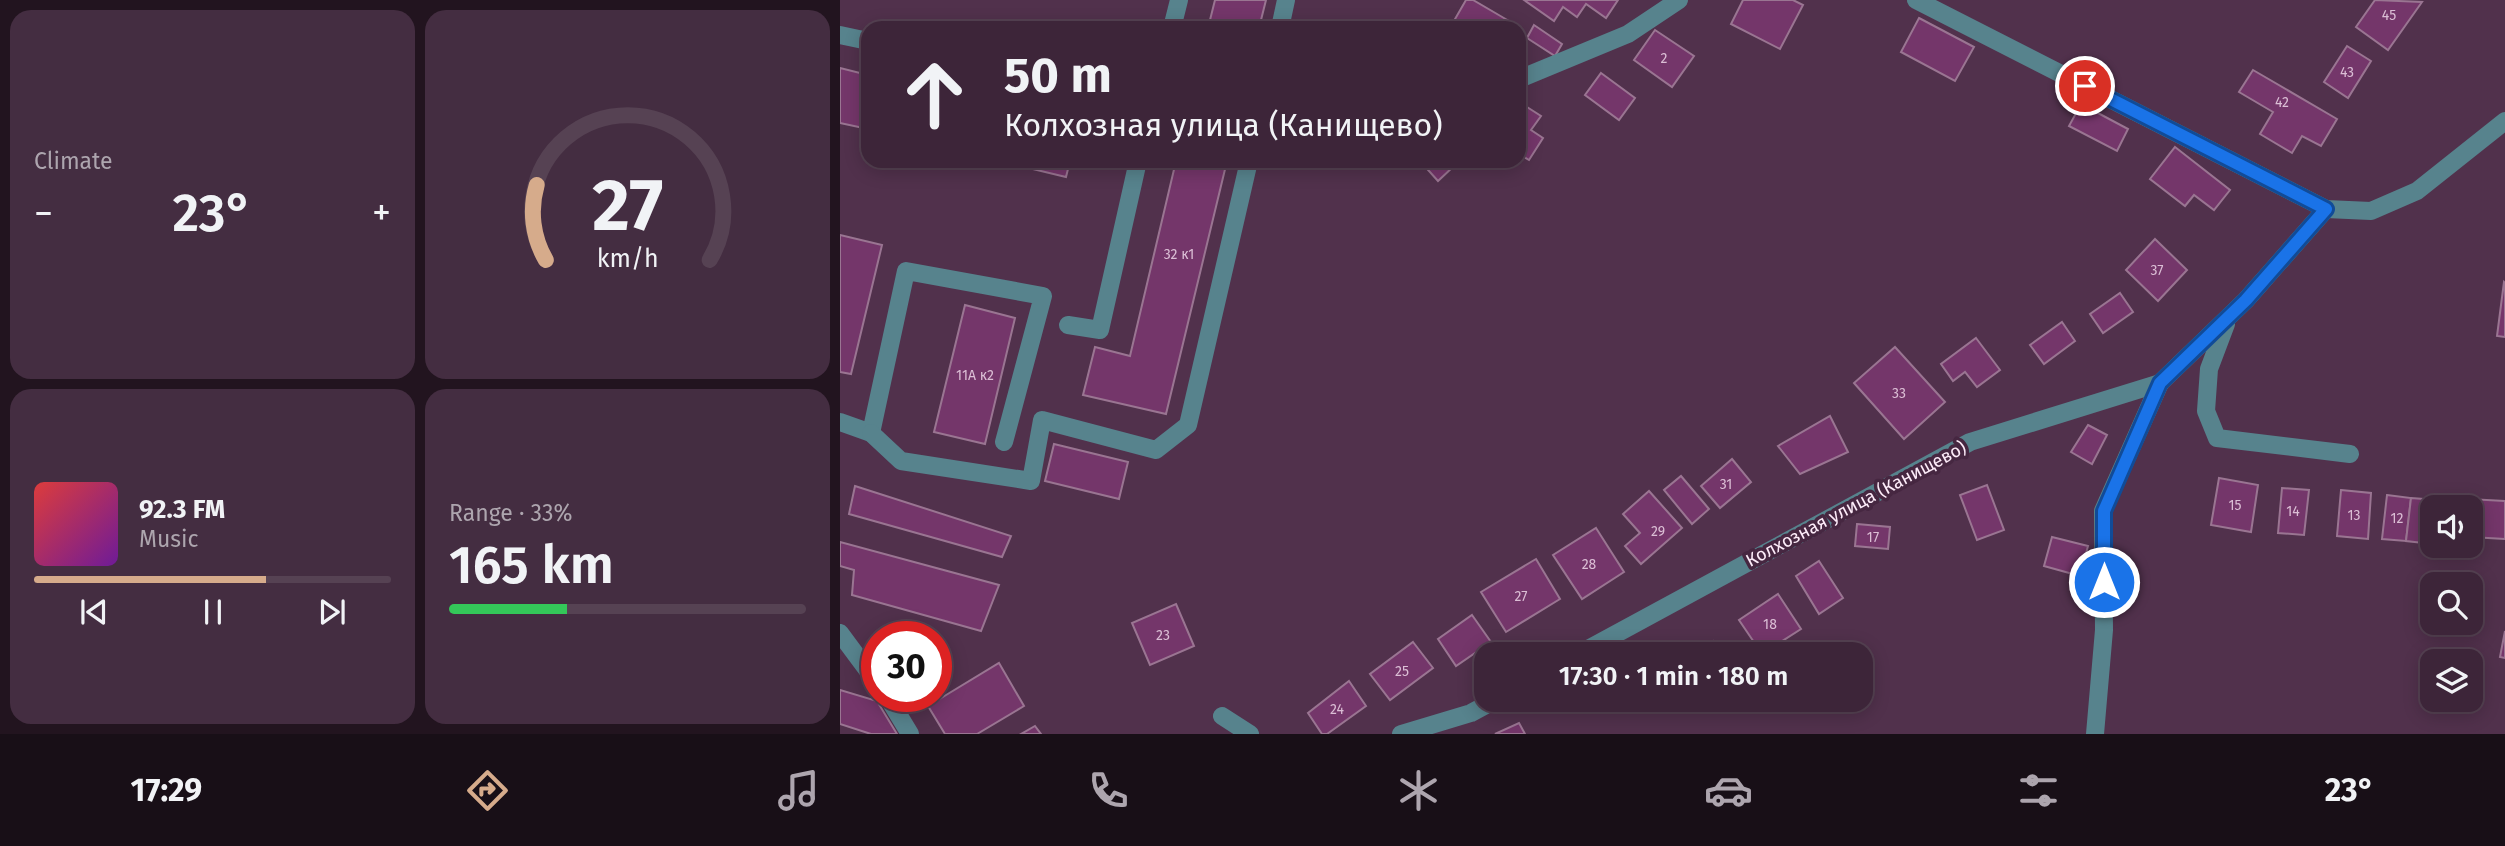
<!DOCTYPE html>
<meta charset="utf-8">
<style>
:root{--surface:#3d2539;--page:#442d41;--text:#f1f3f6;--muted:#ada5ae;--line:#564253;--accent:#d6ab8b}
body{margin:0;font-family:"Fira Sans",sans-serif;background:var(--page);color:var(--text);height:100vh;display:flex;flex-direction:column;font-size:26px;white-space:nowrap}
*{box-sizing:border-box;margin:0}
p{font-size:23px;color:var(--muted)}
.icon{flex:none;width:38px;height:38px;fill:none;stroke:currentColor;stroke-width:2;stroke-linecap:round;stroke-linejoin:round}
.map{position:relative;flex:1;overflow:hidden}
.side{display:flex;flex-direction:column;gap:10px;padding:10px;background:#22141f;width:840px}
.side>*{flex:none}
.hud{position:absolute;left:21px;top:21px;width:665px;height:147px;border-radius:21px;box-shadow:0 4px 18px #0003,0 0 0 2px var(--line);background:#3d2539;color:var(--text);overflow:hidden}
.buttons{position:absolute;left:1580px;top:495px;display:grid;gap:14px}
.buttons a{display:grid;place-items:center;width:63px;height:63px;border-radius:14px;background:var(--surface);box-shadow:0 4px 18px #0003,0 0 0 2px var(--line);font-size:35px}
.speed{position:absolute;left:21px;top:621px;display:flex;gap:14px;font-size:35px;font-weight:700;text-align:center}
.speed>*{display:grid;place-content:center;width:91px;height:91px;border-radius:50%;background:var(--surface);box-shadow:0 4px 18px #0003,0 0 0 2px var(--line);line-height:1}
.speed .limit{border:10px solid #d22;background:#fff;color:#111}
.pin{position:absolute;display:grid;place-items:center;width:60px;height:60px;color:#fff;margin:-30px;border:4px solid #fff;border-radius:50%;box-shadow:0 2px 7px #0007}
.me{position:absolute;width:77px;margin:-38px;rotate:0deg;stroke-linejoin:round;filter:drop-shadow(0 0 5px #0008)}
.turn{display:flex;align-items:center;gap:24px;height:147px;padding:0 28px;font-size:32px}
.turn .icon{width:91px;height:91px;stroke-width:2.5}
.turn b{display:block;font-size:49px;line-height:60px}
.big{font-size:52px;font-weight:600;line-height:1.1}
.side .tile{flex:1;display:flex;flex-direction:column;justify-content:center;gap:10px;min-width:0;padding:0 24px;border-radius:21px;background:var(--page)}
.side .dial{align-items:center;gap:0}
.dial svg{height:182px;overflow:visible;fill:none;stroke:var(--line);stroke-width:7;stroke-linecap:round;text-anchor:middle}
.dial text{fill:var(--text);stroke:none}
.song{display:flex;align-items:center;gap:21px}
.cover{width:84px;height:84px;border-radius:10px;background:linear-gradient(135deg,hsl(0 70% 55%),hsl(280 70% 35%))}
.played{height:7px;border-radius:4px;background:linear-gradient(90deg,var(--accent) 65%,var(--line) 65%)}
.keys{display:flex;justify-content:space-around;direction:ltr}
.heat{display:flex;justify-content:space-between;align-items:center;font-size:38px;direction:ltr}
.charge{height:10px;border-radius:5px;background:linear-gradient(90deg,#34c759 33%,var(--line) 0)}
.side .tiles{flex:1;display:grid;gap:10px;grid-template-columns:repeat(2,1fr)}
.trip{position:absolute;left:634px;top:642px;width:399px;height:70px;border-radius:21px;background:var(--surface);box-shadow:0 4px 18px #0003,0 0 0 2px var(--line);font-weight:600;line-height:70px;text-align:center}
.dock{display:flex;height:112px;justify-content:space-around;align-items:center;background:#180f17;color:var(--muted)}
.dock .icon{width:49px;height:49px}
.dock .active{color:var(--accent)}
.dock b{font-size:32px;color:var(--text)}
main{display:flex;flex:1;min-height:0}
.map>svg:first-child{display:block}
.building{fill:#74366a;stroke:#9a7592;stroke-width:2}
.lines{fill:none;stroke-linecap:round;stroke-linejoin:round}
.minor{stroke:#57838d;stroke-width:18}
.route-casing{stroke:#114b97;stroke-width:18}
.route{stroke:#1a73e8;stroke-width:12}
.labels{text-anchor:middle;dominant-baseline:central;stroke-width:7;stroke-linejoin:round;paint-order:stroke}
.number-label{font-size:14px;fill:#dbbed5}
.street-label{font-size:18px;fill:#fdecf9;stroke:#462741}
</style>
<main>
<section class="side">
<div class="tiles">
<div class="tile"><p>Climate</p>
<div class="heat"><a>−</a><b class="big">23°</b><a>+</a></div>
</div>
<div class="tile dial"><svg viewBox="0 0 100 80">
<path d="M14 69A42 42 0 1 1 86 69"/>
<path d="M14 69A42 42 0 0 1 10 36" stroke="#d6ab8b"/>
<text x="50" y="56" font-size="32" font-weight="700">27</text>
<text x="50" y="72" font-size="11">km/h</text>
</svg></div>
<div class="tile">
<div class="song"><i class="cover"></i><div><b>92.3 FM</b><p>Music</p></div></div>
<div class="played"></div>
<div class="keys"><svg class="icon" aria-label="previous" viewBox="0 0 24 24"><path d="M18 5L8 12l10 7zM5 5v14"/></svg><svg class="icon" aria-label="pause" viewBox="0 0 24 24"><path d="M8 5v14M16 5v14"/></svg><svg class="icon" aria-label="next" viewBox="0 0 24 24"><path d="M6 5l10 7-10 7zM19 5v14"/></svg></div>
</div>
<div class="tile"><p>Range · 33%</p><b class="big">165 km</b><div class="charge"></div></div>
</div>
</section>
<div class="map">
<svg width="1665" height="734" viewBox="0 0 1665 734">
<rect width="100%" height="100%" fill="#51314c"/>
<!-- building -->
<g class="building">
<path d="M375 0H426L419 28H368Z"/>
<path d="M626 0H633L669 21 665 28 611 26Z"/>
<path d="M684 0H778L766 18 746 4 737 17 723 7 714 21Z"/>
<path d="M903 0H953L963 5 940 49 891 24Z"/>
<path d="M1535 0 1582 2 1548 50 1516 27Z"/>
<path d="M1079 18 1134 47 1115 81 1061 52Z"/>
<path d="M694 25 722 44 715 56 687 38Z"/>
<path d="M815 30 854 56 832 87 794 60Z"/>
<path d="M1507 46 1531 61 1508 98 1484 82Z"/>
<path d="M0 68 28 75V129L0 123Z"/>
<path d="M1413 70 1497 119 1481 146 1462 136 1452 153 1420 134 1433 112 1399 92Z"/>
<path d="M761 73 795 98 779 120 745 95Z"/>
<path d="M679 102 701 116 691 130 703 138 689 160 679 154Z"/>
<path d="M1241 104 1288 129 1277 151 1229 126Z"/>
<path d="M1335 147 1390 190 1374 210 1354 195 1345 206 1310 179Z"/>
<path d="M159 161H230L226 177Z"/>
<path d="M336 161H387L326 414 243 395 255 347 290 356Z"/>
<path d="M580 161H609L614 166 598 181Z"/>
<path d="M0 235 42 245 11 374 0 372Z"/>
<path d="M1315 239 1347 270 1318 301 1286 270Z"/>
<path d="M1664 282 1665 283V337L1657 336Z"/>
<path d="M1280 293 1293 312 1263 333 1250 314Z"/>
<path d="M125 305 175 318 145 444 94 432Z"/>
<path d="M1222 322 1235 341 1204 364 1190 345Z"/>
<path d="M1136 338 1160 370 1137 387 1125 372 1113 381 1101 364Z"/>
<path d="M1055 347 1105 402 1064 439 1014 383Z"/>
<path d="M990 416 1008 452 960 474 938 446Z"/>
<path d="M1248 425 1267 435 1252 464 1231 452Z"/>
<path d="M214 444 288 462 279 499 205 481Z"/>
<path d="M892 459 911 482 880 508 861 486Z"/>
<path d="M841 476 869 509 852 524 824 490Z"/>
<path d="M1379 478 1418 485 1411 532 1371 525Z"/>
<path d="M1147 485 1164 530 1137 540 1120 495Z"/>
<path d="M15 486 171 536 162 557 9 514Z"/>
<path d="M1442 488 1469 490 1464 535 1438 533Z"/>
<path d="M1501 490 1531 493 1528 539 1497 536Z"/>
<path d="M809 491 842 528 801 564 785 546 800 533 783 514Z"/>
<path d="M1547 495 1571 498 1566 541 1542 539Z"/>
<path d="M1571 498 1597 500 1596 508H1592V544L1566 541Z"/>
<path d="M1610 498 1665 501V539L1631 537V508H1610Z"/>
<path d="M1017 524 1050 527 1048 549 1015 546Z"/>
<path d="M756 528 784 572 742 599 713 555Z"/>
<path d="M1212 537 1248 546 1240 576 1204 566Z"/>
<path d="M0 542 159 585 141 631 12 595 14 570 0 566Z"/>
<path d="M696 559 720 599 666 632 641 592Z"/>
<path d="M979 561 1003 598 979 614 956 576Z"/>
<path d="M938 594 961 629 922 654 899 620Z"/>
<path d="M336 604 354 646 310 665 292 623Z"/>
<path d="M632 615 651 642 616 666 598 639Z"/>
<path d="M56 631 77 637H46Z"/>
<path d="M1665 631V658L1660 657Z"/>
<path d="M873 641 879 654H842Z"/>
<path d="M573 642 593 668 550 700 530 674Z"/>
<path d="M96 651 104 663 96 667Z"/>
<path d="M159 663 184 706 137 734H105L88 706Z"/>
<path d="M509 681 526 706 487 734H482L468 713Z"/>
<path d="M0 690 37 701 57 734H31L0 724Z"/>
<path d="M679 723 685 734H655Z"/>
<path d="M195 726 201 734H181Z"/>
</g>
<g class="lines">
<!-- minor -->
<g class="minor">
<path d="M1076 0 1486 209 1531 211 1577 191 1665 121"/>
<path d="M332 28 339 0"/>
<path d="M440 28 446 0"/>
<path d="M0 35 28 41"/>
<path d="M679 79 788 34 839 0"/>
<path d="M1386 324 1369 369 1366 411 1377 438 1510 454"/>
<path d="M228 325 260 330 298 161"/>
<path d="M0 422 31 433 66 271 203 296 164 442"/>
<path d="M31 433 61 461 191 481 202 420 316 450 348 425 409 161"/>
<path d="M0 633 37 683"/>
<path d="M739 654 1130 442 1320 383 1406 300 1486 209"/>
<path d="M47 696 70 734"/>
<path d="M382 716 410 734"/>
<path d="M561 734 631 713 655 700"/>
<path d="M1255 734 1264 630 1263 511 1320 383"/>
</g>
</g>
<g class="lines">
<defs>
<path id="route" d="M1245 86 1486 209 1406 300 1320 383 1264 511V582"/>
</defs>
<!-- route casing -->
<use href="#route" class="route-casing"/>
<!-- route -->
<use href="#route" class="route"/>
</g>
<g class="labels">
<!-- number labels -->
<g class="number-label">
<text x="1549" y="15">45</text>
<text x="824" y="58">2</text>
<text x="1507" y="72">43</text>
<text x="1442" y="102">42</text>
<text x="339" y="254">32 к1</text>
<text x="1317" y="270">37</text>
<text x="135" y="375">11А к2</text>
<text x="1059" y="393">33</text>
<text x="886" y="484">31</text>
<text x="1395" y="505">15</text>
<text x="1453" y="511">14</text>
<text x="1514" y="515">13</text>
<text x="1557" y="518">12</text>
<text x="818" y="531">29</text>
<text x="1033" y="537">17</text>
<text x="749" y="564">28</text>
<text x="681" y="596">27</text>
<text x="930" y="624">18</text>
<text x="323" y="635">23</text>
<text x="562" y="671">25</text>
<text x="497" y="709">24</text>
</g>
<!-- street labels -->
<g class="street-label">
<text transform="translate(1016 504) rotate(-28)">Колхозная улица (Канищево)</text>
</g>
</g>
</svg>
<div class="buttons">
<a><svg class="icon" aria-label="sound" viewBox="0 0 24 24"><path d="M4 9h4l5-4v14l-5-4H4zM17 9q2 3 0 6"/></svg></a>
<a><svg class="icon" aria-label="search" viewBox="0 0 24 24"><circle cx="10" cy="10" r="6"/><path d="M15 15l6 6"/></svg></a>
<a><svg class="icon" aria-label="layers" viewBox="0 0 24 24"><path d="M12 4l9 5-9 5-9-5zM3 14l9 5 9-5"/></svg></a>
</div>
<div class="speed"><div class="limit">30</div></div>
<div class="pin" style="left:1245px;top:86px;background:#d93025"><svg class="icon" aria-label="arrive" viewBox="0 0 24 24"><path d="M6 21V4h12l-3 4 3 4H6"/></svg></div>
<svg class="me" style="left:1264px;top:582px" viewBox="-20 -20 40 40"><circle r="17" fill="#1a73e8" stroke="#fff" stroke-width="3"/><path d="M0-11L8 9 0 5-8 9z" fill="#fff"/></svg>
<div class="trip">17:30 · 1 min · 180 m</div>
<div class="hud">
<div class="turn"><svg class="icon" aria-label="ahead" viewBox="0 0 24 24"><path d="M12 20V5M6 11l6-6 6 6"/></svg><div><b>50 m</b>Колхозная улица (Канищево)</div></div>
</div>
</div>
</main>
<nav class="dock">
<b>17:29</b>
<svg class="icon active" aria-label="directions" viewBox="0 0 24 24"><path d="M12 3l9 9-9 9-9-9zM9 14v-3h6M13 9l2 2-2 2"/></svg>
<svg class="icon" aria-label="music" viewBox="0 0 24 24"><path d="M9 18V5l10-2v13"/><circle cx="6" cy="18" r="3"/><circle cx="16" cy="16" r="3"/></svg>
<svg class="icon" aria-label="phone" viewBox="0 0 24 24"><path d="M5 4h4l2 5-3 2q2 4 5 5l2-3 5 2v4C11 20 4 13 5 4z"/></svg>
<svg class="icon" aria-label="climate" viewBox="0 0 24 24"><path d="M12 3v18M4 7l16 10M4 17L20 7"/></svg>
<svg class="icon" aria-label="car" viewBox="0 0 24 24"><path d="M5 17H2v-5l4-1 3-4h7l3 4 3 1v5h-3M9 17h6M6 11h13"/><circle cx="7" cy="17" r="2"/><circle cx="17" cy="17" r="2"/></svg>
<svg class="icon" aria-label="filters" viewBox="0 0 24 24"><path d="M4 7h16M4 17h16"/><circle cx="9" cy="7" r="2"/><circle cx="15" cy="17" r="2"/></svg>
<b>23°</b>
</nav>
